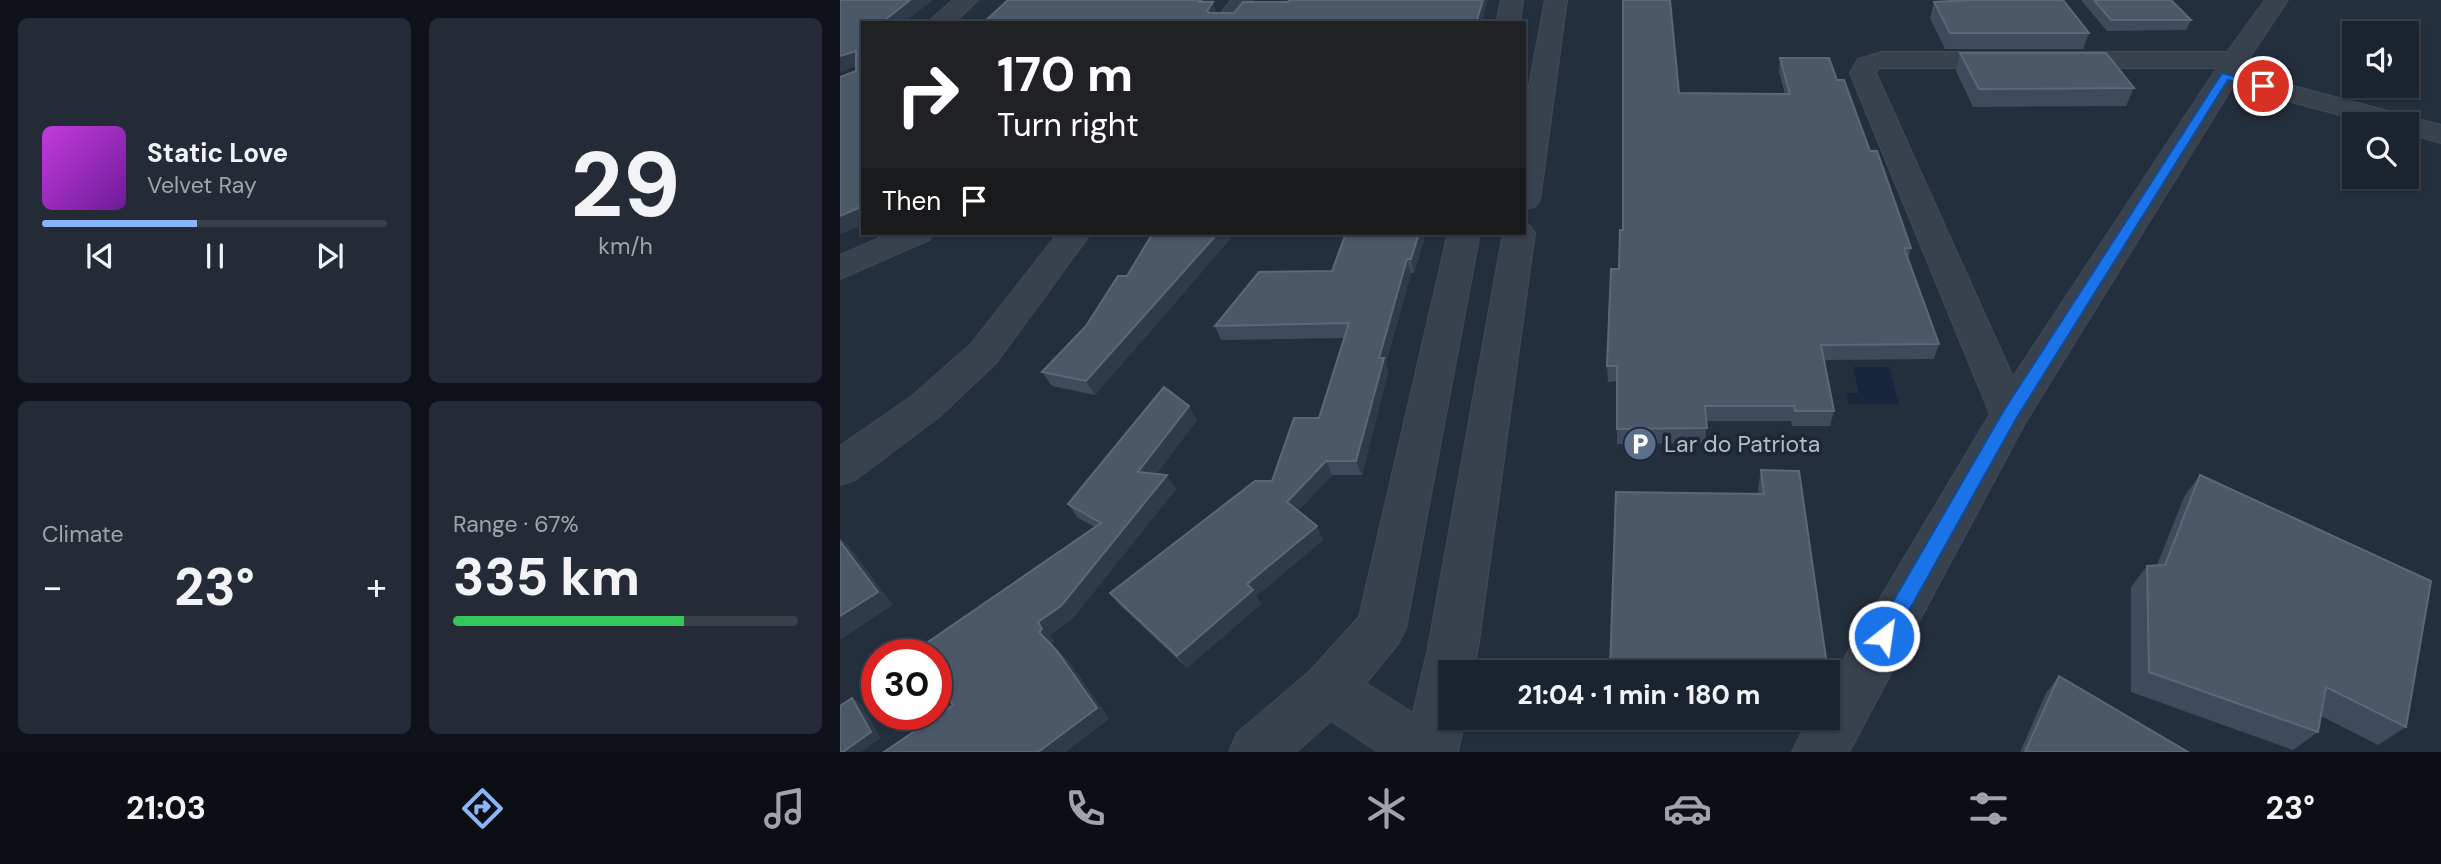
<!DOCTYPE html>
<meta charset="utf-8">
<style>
:root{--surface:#1b232e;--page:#242b36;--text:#f1f3f6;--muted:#a0a4aa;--line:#39404a;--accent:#8ab4f8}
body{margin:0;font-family:"DM Sans",sans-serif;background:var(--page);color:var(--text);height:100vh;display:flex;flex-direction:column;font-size:26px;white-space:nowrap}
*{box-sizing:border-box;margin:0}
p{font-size:23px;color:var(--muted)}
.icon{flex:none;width:38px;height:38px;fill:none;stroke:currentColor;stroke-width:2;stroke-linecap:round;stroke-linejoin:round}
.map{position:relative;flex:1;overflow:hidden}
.sheet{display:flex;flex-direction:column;gap:18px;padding:18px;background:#0f1319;width:840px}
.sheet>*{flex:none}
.guide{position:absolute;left:21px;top:21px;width:665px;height:214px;border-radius:0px;box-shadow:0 2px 5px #0004,0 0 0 2px var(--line);background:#202124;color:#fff;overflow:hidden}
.buttons{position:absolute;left:1502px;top:21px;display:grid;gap:14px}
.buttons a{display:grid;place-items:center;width:77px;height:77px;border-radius:0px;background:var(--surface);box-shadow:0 2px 5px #0004,0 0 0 2px var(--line);font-size:35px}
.speed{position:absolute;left:21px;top:639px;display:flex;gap:14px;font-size:35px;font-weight:700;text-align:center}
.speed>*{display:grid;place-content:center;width:91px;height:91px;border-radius:50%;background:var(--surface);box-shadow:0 2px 5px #0004,0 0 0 2px var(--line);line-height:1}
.speed .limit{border:10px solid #d22;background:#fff;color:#111}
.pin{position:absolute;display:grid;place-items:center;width:60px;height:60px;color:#fff;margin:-30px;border:4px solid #fff;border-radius:50%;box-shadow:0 2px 7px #0007}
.me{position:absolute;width:77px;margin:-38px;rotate:30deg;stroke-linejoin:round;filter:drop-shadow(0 0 5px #0008)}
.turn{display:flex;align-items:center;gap:24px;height:147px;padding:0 21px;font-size:32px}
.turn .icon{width:91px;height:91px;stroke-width:2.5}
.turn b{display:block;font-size:49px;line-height:60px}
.then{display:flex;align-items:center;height:66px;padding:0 21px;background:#0003;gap:14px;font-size:26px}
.big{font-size:52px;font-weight:800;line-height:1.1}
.sheet .tile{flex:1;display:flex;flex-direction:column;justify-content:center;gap:10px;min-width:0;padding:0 24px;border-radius:10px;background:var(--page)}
.sheet .dial{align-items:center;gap:0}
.dial b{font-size:91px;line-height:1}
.song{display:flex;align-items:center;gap:21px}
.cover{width:84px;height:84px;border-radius:10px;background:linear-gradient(135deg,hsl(290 70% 55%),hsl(280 70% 35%))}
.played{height:7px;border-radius:4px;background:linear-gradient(90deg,var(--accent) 45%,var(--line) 45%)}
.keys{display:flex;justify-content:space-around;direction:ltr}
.heat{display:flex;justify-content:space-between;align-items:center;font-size:38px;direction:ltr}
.charge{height:10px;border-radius:5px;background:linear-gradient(90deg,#34c759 67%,var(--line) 0)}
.sheet .tiles{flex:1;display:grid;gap:18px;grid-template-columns:repeat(2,1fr)}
.trip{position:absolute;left:598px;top:660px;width:402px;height:70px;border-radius:0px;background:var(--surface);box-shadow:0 2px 5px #0004,0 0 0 2px var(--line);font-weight:800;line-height:70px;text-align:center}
.tab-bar{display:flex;height:112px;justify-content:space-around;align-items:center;background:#0b0e12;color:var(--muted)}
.tab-bar .icon{width:49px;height:49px}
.tab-bar .active{color:var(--accent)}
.tab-bar b{font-size:32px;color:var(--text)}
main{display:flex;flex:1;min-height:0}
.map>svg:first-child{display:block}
.water{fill:#17263c}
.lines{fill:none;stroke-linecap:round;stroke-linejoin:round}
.minor-casing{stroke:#414a57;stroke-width:2}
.minor{fill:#38414e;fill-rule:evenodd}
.wall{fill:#3f4b5c}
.shaded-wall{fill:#2f3b4b}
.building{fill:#4b5868;stroke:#5c6777;stroke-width:2}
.route{fill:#1a73e8;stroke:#114b97;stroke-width:2}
.labels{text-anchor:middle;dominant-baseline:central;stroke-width:7;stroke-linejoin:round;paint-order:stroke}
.poi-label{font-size:23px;fill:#b4bcc9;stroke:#1d2633;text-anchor:start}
</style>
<main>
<section class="sheet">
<div class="tiles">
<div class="tile">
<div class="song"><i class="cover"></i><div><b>Static Love</b><p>Velvet Ray</p></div></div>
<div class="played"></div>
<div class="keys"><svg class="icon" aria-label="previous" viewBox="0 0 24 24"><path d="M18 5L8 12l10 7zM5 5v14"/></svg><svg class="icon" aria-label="pause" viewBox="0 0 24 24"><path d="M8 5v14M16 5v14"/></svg><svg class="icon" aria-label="next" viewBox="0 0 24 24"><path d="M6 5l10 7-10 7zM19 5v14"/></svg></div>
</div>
<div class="tile dial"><b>29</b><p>km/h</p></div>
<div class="tile"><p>Climate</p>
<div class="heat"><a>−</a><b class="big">23°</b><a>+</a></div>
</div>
<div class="tile"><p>Range · 67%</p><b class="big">335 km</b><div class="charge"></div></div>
</div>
</section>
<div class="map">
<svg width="1601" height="752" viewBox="0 0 1601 752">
<rect width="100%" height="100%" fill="#242f3e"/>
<!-- water -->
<path class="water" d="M1013 367H1049L1059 404H1009L1007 393H1019Z"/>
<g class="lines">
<defs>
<g id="minor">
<path d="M113 0H138L114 23H87Z"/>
<path d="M391 0H413L398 23H374Z"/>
<path d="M661 0H683L680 23H656Z"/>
<path d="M705 0H727L700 200 695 207 684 209V113Z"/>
<path d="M1425 0H1448L1400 72 1601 125V143L1566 133V124H1533L1393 86 1185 423 1009 752H952L969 718H989V684L1150 414 1010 73 1018 59 1042 52H1387ZM1043 68H1377L1173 377 1036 73 1038 69Z"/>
<path d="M684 224 690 226 695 233 638 648 633 672H611V718H625L618 752H538L491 721 456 752H389L397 733 470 671 519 617 608 233H640L566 628 558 644 526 683 573 713 588 648 663 233H684Z"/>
<path d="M51 233H94L89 240 0 279V255Z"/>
<path d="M218 233H251L157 362 100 416 15 480 0 485V446L72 396 131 344Z"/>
</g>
</defs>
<!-- minor casing -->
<use href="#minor" class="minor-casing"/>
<!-- minor -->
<use href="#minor" class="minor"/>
</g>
<!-- wall -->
<g class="wall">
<path d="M1241 0H1331L1351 20 1346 30 1267 31Z"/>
<path d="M1094 2 1249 33 1243 49H1105L1090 18Z"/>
<path d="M1120 53 1294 88 1286 106 1133 107 1116 71Z"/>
<path d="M940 58 997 80 1030 151 1071 248 1068 259 1099 344 1094 359 984 360 994 411 990 426H952L951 421H866V443L777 444V381L768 382 767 366 783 230 839 93 945 94 939 72Z"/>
<path d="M586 233 574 273H571L546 363 548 372 522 475H492L458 511 483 540 416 596 421 604 347 668 281 606 270 593 432 481 479 418 504 338 381 340 375 326 492 271Z"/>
<path d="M391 238 255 395 212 386 202 372 246 326Z"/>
<path d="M357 420 316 474 336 489 233 618 210 635 214 641 212 645 230 663 269 719 113 705 255 527 238 518 228 504Z"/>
<path d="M921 470 988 672H770L776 492 919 494 918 489Z"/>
<path d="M1360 475 1566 727 1538 745 1481 716 1478 732 1453 750 1291 692V587L1307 566 1317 565 1344 497Z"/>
<path d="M1219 676 1348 752H1180L1206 693Z"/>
</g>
<!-- shaded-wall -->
<g class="shaded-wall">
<path d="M70 0H93L64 23H41Z"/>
<path d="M361 0H375L373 2 377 14 372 23 359 2Z"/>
<path d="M643 0H648L642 23H636Z"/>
<path d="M16 51 23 64 0 72V56Z"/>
<path d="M23 206V225L0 234V216Z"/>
<path d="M378 233H394L391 238 255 395 246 381Z"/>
<path d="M579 233H586L574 273 571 259Z"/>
<path d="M567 259 571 273 546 363 548 372 522 475 516 461 539 358Z"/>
<path d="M349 406 357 420 307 485 298 472Z"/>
<path d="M486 461 492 475 454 516 447 502Z"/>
<path d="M327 475 336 489 233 618 210 635 214 641 212 645 230 663 269 719 226 752H198L199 632 198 622Z"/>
<path d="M477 526 483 540 416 596 421 604 347 668 337 656 407 584Z"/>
<path d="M0 538 9 546 53 605 0 640Z"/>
<path d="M12 698 21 704 41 738 21 752H3Z"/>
</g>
<!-- building -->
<g class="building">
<path d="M0 0H70L41 23H23V206L0 216V77L16 71V51L0 56Z"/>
<path d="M168 0H361L359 2H373L367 11 370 13H394L403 2H448L449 0H643L636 23H143Z"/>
<path d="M783 0H830L839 93 950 94 940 58H989L997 80H1004L1030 151H1037L1071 248H1064L1099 344 981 345 994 411H955L954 406H865L867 428 777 429V366H767L771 269H779L780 230H783Z"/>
<path d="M1129 0H1223L1249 33H1110L1094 2Z"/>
<path d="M1254 0H1331L1351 20H1271Z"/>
<path d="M1120 53H1266L1294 88 1139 89Z"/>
<path d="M313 233H378L246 381 202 372 246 326 278 276H287Z"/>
<path d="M506 233H579L571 259H567L539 358H544L516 461H486L447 502 477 526 407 584 413 590 337 656 270 593 415 481H432L454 418H479L509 323 375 326 419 272 492 271Z"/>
<path d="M324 387 349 406 298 472 327 475 221 606 198 622 202 629 199 632 217 651 257 708 198 752H44L113 705 96 680V654H78L75 651 261 523 228 504Z"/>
<path d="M921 470 959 471 988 672 770 670 776 492 924 494Z"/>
<path d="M1360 475 1591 581 1566 727 1486 687 1478 732 1309 672 1307 566 1325 565Z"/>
<path d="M0 541 38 592 0 616Z"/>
<path d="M1219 676 1348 752H1185Z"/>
<path d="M12 698 31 732 3 752H0V706Z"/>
</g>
<!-- route -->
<path class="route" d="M1382 73 1429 86 1423 89 1388 80 1176 419 1051 643 1044 645 1037 643 1034 636 1037 629 1164 410Z"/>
<!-- icons -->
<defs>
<symbol id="parking-disc" viewBox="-11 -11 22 22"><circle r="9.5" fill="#5c6f8a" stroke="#1d2633"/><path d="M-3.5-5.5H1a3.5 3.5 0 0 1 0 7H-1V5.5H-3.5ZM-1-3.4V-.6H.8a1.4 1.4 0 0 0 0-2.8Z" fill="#fff"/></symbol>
</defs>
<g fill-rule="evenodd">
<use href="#parking-disc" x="781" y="425" width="38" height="38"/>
</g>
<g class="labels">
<!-- poi labels -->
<g class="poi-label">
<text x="824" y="444">Lar do Patriota</text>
</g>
</g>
</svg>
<div class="buttons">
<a><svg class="icon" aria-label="sound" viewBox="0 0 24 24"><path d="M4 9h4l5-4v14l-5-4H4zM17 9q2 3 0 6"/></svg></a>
<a><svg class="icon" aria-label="search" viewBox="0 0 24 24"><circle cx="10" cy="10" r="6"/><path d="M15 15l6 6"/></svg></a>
</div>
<div class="speed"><div class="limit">30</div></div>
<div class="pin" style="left:1423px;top:86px;background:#d93025"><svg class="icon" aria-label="arrive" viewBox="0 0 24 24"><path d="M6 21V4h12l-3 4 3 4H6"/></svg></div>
<svg class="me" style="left:1044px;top:636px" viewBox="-20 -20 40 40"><circle r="17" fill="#1a73e8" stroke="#fff" stroke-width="3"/><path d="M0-11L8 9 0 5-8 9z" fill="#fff"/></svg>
<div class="trip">21:04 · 1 min · 180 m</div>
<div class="guide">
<div class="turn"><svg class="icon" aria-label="right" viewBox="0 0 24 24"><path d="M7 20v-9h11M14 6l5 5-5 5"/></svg><div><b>170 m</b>Turn right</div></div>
<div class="then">Then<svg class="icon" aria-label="arrive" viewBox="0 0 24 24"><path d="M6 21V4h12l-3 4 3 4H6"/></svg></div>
</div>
</div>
</main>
<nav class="tab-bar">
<b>21:03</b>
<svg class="icon active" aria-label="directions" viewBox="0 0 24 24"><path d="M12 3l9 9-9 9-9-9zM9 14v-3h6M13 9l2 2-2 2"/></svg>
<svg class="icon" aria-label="music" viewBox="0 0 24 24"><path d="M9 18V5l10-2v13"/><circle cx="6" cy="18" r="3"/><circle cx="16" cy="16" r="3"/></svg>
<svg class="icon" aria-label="phone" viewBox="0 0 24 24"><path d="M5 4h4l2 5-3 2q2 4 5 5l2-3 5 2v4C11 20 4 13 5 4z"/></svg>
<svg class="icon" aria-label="climate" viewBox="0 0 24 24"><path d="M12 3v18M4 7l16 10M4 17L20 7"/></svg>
<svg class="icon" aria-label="car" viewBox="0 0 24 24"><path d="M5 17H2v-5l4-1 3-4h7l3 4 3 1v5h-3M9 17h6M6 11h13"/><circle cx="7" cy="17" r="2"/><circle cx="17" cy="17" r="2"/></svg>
<svg class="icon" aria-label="filters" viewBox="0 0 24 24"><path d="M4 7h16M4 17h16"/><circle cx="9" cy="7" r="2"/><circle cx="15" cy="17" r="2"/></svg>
<b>23°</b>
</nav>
